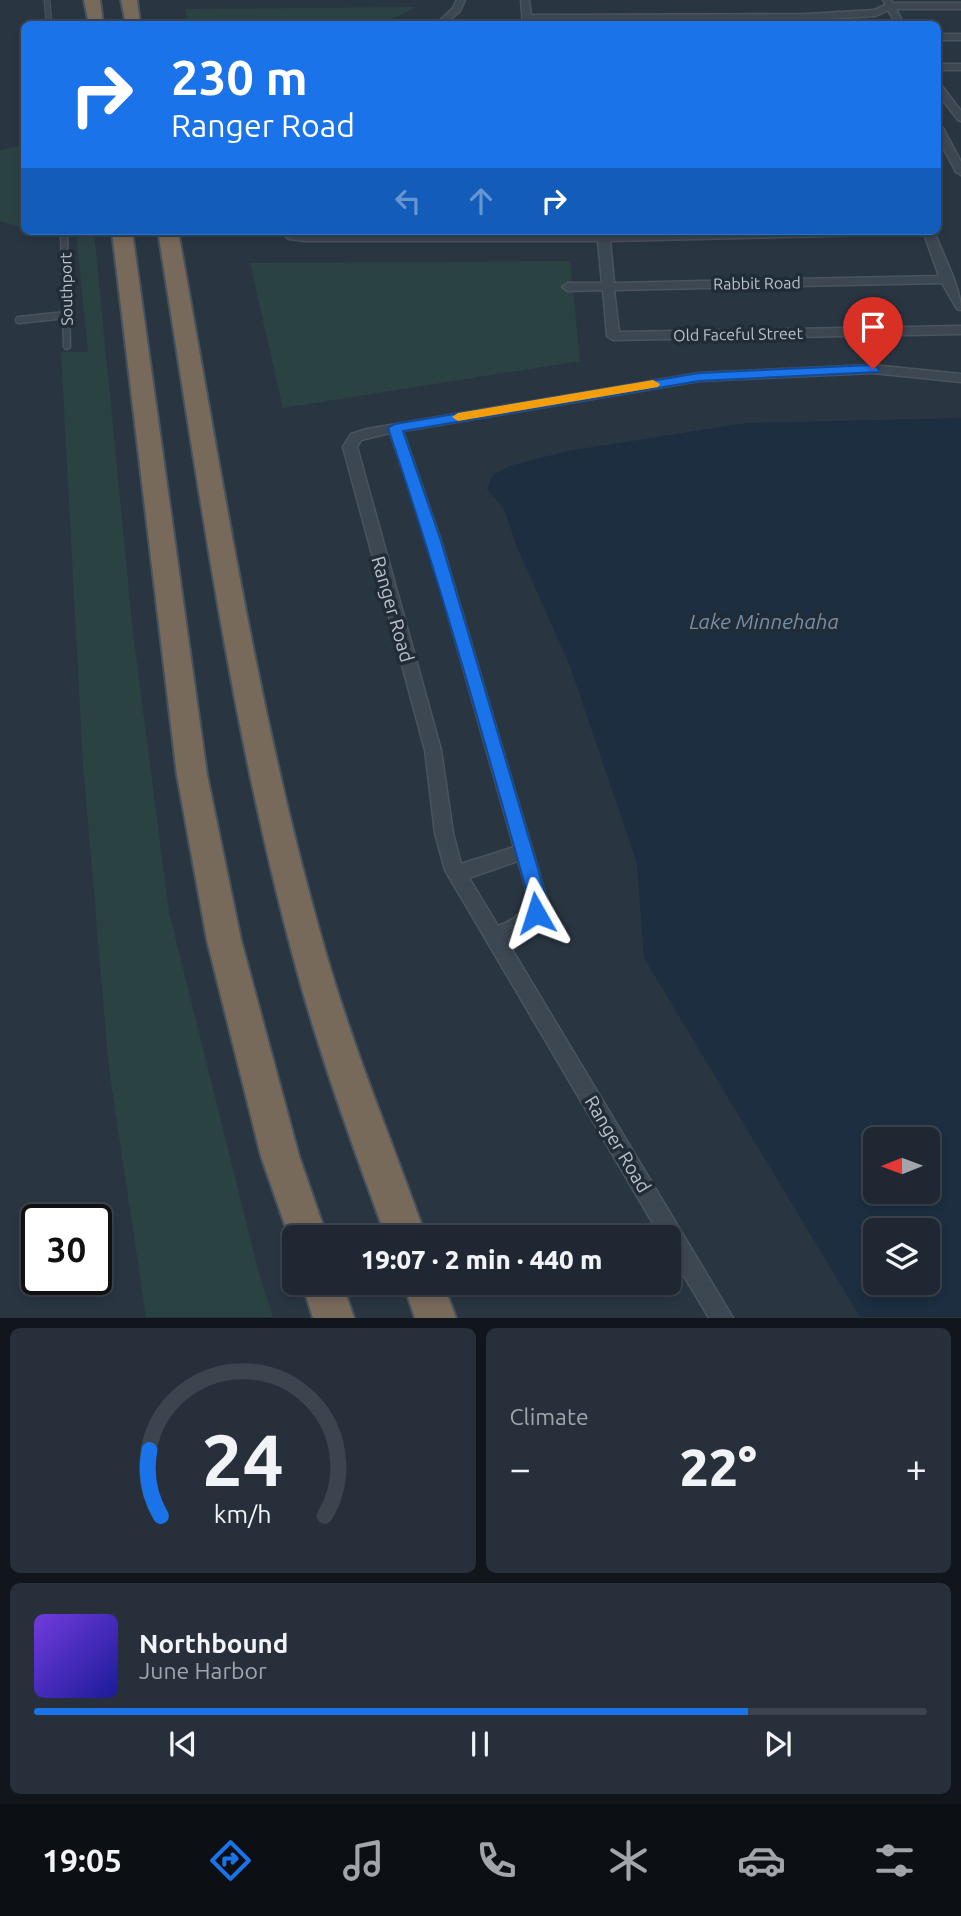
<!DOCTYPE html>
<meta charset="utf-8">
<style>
:root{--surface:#1f2832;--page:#27303a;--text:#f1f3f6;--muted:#a1a6ac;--line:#3c444d;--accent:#1a73e8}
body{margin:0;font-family:Ubuntu,sans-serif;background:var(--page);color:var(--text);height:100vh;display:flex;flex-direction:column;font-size:26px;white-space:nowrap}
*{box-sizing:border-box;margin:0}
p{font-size:23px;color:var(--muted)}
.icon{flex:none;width:38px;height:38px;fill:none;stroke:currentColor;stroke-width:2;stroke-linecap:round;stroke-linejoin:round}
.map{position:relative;height:1318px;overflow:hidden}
.details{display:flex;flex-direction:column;gap:10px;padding:10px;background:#11161c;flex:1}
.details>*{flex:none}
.top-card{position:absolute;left:21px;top:21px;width:920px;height:214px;border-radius:10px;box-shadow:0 4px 10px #0003,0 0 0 2px var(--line);background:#1a73e8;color:#fff;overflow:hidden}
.needle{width:46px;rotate:269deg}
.buttons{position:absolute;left:863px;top:1127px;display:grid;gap:14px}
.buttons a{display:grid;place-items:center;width:77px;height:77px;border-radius:10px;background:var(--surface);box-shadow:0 4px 10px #0003,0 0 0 2px var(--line);font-size:35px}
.speed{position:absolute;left:21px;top:1204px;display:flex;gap:14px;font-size:35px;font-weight:700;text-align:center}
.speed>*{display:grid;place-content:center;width:91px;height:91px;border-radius:50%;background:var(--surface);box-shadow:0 4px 10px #0003,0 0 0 2px var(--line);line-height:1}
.speed .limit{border:4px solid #111;border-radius:10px;background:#fff;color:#111}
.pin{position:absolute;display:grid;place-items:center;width:60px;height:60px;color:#fff;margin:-72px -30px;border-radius:50% 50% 50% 0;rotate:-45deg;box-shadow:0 0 7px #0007}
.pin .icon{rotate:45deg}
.me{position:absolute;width:77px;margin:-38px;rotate:354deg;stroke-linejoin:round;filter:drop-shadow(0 0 5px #0008)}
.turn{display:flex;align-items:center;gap:24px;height:147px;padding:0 35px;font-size:32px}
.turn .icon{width:91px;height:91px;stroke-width:2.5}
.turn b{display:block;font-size:49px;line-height:60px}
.lanes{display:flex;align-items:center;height:66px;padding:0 35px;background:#0003;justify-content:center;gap:35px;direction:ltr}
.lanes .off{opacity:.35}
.big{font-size:52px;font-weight:800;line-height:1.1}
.details .card{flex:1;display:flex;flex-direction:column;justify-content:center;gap:10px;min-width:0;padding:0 24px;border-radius:10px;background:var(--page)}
.details .dial{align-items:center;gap:0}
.dial svg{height:182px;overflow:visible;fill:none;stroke:var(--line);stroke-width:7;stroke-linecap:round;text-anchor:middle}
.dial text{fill:var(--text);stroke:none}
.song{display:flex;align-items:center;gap:21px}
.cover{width:84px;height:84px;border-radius:10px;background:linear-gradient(135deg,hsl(260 70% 55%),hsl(240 70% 35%))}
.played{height:7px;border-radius:4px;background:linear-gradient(90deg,var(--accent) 80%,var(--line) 80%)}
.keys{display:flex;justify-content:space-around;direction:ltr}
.heat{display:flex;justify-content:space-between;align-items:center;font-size:38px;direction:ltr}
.details .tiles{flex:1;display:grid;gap:10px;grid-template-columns:1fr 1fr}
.card:last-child{grid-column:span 2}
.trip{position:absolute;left:282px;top:1225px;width:399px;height:70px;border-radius:10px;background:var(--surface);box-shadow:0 4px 10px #0003,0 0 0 2px var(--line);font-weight:800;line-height:70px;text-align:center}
.tabs{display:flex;height:112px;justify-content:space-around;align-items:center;background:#0c1014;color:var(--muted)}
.tabs .icon{width:49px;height:49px}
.tabs .active{color:var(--accent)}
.tabs b{font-size:32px;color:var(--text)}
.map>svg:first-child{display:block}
.green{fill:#2b4243}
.water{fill:#1c2e40;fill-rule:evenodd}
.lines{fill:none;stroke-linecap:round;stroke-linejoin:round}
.lane-far1-casing{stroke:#4a535e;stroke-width:7}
.lane-casing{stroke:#4a535e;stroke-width:9}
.street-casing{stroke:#4a535e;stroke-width:3}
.highway-casing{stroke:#48525c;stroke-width:4}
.lane-far1{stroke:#3d4752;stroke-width:5}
.lane{stroke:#3d4752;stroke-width:6}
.street{fill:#3d4752;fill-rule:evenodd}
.highway{fill:#786a5b;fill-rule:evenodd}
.route{fill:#1a73e8;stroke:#114b97;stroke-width:2}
.slow{fill:#f59e0b}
.labels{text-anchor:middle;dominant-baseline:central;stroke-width:7;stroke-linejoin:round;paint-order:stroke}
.far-street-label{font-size:16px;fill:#bac2cc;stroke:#222c37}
.street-label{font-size:19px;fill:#bac2cc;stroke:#222c37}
.water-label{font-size:21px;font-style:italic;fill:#768fa8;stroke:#222c37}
</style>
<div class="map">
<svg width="961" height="1318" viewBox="0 0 961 1318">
<rect width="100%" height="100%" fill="#293642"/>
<!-- green -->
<g class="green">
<path d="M415 7 383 24 342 22 315 24H189L185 9Z"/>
<path d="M24 145V228L0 221V150Z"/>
<path d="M76 231H94L133 633 169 912 259 1274 273 1317H146L109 1069 83 764 61 352H88Z"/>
<path d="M570 261 580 361 283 408 250 263Z"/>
</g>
<!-- water -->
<path class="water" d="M961 418V1317H860L644 958 637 864 570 666 517 547 504 509 487 489 493 475 513 465 568 451 746 423ZM875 1139H928V1192H875ZM875 1230H928V1283H875Z"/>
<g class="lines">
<defs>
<path id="lane-far1" d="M47 0 49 24"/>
<g id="lane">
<path d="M64 231 67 346"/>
<path d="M19 320 66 315"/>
</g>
<g id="street">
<path d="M457 0H465L460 11 445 24H436L453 8Z"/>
<path d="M521 0H529L531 15 806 14 874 10 886 5 883 0H891L893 3H961V9H896L904 24H896L888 10 876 16 806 20 531 21V24H523Z"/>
<rect x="938" y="34" width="23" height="6"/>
<rect x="938" y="64" width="23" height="6"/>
<path d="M938 84 941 85 961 111V121L958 120 938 94Z"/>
<path d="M938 125 943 128 961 162V175L956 172 938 138Z"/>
<path d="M279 231 305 235 934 231C942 253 961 288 961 310L957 309 942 283 614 290 619 332 961 326V334L613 340 607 336 603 290 568 291 562 287 568 283H602L598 241H305L289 239ZM924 234 939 276 614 283 610 241Z"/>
<path d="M873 365 961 374V382L873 373 699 381 403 431 441 541 546 896C544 922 529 931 507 941L733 1318H709L668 1249V1237H661L445 870 435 833 425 750 343 447 351 434 367 429 699 373ZM390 433 427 541 514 847 461 864 453 833 441 750 357 447 361 440ZM518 861C528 896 538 910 498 926L469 878Z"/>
</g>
<g id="highway">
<path d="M84 0H100L103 24H89Z"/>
<path d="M121 0H137L140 24H126Z"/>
<path d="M112 231H132L207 775 241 940 299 1156 327 1237H294V1251L261 1156 207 940 177 775Z"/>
<path d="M158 231H178C222 474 258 720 327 957 355 1053 393 1144 426 1237H386C352 1144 318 1051 293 956 229 718 197 473 158 231Z"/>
<path d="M302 1283H342L354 1318H313Z"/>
<path d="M403 1283H443L456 1318H415Z"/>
</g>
</defs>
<!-- lane-far1 casing -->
<use href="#lane-far1" class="lane-far1-casing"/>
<!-- lane casing -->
<use href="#lane" class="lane-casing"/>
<!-- street casing -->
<use href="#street" class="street-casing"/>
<!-- highway casing -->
<use href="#highway" class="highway-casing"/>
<!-- lane-far1 -->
<use href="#lane-far1" class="lane-far1"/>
<!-- lane -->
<use href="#lane" class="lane"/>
<!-- street -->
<use href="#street" class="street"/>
<!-- highway -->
<use href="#highway" class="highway"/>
</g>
<!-- route -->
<path class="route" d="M873 365 879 369 878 372 699 381 403 431 441 541 546 896 542 919 536 922 529 919 526 913 528 896C484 739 440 582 388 428L395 424 699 373Z"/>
<!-- slow -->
<path class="slow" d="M653 380 660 384 658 387 458 421 452 417 458 413Z"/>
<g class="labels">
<!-- far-street labels -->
<g class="far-street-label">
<text transform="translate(757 283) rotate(-1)">Rabbit Road</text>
<text transform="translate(66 289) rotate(-91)">Southport</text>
<text transform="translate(738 334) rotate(-1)">Old Faceful Street</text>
</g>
<!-- street labels -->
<g class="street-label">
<text transform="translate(393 609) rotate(74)">Ranger Road</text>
<text transform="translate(618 1144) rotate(59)">Ranger Road</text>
</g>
<!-- water labels -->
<g class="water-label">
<text x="764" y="621">Lake Minnehaha</text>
</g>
</g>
</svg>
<div class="buttons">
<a><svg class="needle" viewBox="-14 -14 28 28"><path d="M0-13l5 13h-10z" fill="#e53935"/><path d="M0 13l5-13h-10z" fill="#a1a6ac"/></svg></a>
<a><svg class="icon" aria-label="layers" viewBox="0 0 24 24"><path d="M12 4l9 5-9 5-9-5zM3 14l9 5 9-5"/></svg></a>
</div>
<div class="speed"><div class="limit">30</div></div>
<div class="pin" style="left:873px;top:369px;background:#d93025"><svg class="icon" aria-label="arrive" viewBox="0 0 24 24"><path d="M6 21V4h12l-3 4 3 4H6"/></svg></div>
<svg class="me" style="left:536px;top:913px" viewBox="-20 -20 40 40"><path d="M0-17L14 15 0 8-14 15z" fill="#1a73e8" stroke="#fff" stroke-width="4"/></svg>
<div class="trip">19:07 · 2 min · 440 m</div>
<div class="top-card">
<div class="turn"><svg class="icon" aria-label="right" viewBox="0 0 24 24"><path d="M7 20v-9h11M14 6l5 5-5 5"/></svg><div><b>230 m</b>Ranger Road</div></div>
<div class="lanes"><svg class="icon off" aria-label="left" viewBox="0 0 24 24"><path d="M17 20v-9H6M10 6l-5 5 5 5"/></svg><svg class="icon off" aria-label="ahead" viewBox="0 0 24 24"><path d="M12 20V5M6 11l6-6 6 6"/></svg><svg class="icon" aria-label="right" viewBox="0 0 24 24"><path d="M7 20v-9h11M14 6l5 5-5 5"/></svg></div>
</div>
</div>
<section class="details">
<div class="tiles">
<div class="card dial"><svg viewBox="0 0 100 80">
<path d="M14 69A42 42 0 1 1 86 69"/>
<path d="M14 69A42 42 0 0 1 9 40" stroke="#1a73e8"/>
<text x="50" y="56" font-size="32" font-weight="700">24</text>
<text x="50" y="72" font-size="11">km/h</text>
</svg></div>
<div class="card"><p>Climate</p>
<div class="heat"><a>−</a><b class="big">22°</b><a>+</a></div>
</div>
<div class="card">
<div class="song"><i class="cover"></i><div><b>Northbound</b><p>June Harbor</p></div></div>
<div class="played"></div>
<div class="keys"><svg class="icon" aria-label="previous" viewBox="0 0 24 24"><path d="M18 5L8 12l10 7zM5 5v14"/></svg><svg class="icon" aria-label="pause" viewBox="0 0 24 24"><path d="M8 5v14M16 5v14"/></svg><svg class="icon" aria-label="next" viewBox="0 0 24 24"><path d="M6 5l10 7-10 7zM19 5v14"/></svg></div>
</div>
</div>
</section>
<nav class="tabs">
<b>19:05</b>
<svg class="icon active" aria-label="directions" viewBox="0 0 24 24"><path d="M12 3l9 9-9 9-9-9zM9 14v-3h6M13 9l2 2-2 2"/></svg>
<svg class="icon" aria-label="music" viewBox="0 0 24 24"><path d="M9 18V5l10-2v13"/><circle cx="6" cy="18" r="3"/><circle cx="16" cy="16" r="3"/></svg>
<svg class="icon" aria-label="phone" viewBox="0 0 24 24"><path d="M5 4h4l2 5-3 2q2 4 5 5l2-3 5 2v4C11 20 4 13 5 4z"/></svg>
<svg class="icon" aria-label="climate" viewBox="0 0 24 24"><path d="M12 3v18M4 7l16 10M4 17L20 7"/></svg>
<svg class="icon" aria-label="car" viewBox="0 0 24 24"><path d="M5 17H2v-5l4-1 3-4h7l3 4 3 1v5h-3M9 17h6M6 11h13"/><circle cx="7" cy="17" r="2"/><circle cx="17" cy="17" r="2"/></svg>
<svg class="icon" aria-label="filters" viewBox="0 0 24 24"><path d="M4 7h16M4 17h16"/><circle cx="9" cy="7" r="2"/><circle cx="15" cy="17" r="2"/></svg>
</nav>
